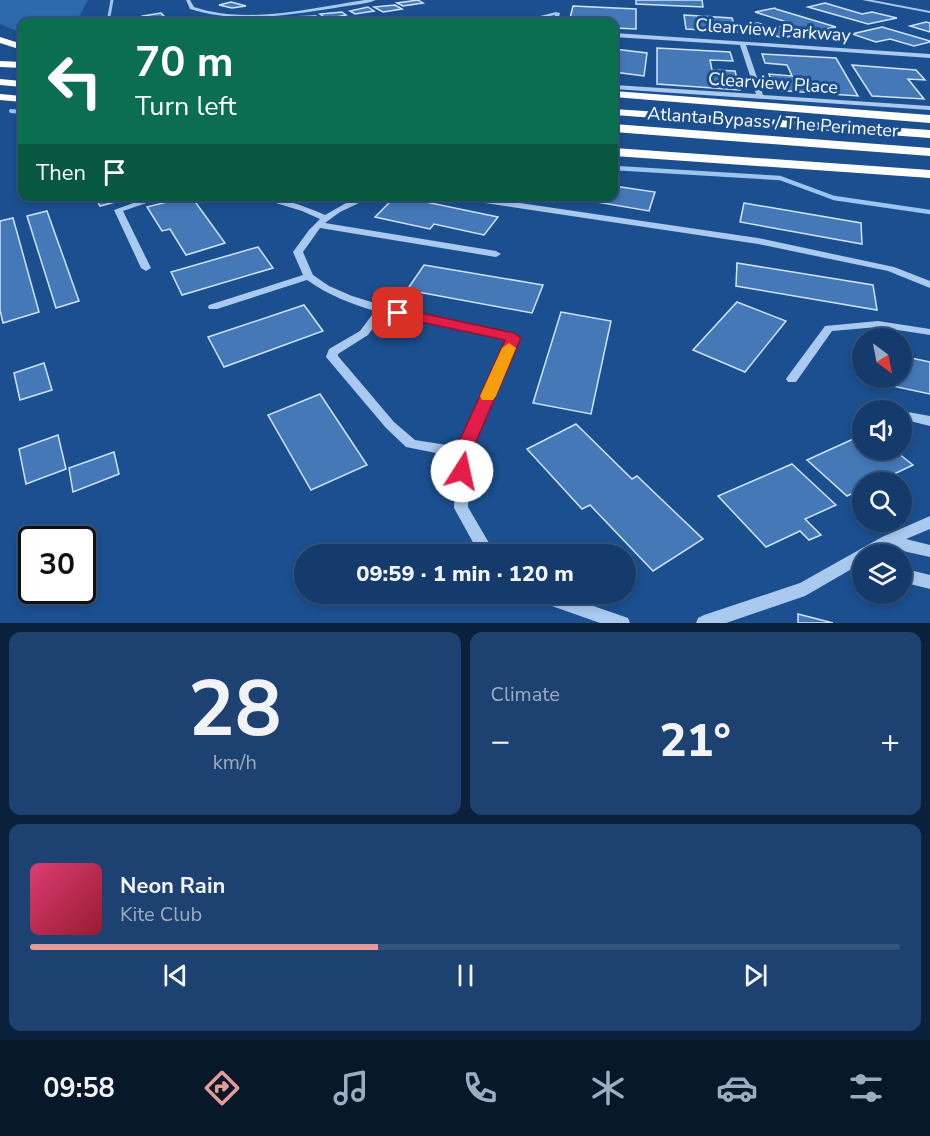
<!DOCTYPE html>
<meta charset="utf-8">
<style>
:root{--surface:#143b6b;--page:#1d4271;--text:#f1f3f6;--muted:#9dadc1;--line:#33557e;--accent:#e69b98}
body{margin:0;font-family:"Nunito Sans",sans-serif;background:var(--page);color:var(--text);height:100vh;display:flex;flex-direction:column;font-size:22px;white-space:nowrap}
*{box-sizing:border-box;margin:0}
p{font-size:20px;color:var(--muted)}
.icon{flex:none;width:33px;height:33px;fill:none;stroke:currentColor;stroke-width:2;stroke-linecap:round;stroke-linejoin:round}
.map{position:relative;height:623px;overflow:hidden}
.side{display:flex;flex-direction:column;gap:9px;padding:9px;background:#0b203b;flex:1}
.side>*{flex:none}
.hud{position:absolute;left:18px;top:18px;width:600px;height:183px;border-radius:12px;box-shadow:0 3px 9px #0003,0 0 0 2px var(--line);background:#0b6e4f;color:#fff;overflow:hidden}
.needle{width:39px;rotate:148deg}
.buttons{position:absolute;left:852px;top:328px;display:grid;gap:12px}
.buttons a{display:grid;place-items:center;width:60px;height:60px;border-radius:50%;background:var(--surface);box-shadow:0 3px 9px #0003,0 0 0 2px var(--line);font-size:30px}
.speed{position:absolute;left:18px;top:526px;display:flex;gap:12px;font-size:30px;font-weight:700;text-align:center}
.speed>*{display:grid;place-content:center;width:78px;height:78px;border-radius:50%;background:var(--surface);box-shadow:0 3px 9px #0003,0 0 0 2px var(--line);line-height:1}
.speed .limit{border:3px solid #111;border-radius:9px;background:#fff;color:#111}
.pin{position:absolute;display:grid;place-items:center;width:51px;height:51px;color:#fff;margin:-26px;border-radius:12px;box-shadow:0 3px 9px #0006}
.me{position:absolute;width:66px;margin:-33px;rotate:10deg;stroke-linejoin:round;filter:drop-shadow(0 0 4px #0008)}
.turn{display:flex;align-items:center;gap:21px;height:126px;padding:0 18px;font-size:27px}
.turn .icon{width:78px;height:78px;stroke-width:2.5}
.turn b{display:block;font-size:42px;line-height:51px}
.then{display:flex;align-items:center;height:57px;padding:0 18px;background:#0003;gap:12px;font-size:22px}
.big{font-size:45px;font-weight:800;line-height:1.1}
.side .card{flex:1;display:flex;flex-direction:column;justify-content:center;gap:9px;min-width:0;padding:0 21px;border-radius:12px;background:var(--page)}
.side .dial{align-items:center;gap:0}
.dial b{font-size:78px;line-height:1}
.song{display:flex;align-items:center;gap:18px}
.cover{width:72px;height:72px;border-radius:9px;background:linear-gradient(135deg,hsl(340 70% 55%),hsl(350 70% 35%))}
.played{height:6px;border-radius:3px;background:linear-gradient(90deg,var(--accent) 40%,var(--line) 40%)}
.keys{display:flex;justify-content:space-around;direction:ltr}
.heat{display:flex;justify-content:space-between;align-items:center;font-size:33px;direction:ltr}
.side .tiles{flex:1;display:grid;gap:9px;grid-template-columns:1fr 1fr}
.card:last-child{grid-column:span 2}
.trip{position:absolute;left:294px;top:544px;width:342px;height:60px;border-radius:30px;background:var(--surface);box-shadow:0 3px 9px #0003,0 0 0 2px var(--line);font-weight:800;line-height:60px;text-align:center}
.tab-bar{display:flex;height:96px;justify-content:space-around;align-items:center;background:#08182b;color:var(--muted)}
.tab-bar .icon{width:42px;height:42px}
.tab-bar .active{color:var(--accent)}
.tab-bar b{font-size:27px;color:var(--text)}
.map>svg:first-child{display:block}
.green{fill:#2e69ad}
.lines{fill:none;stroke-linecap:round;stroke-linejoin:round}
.stream-far2{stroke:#9cc4f0;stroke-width:3}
.stream-far1{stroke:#9cc4f0;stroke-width:4}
.stream{stroke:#9cc4f0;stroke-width:4.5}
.building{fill:#4478b7;stroke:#cfe3fa;stroke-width:1.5}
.minor{fill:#a9c9ee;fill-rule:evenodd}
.highway{fill:#fff;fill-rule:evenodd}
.route{fill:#e11d48;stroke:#92132f;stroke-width:1.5}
.slow{fill:#f59e0b}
.labels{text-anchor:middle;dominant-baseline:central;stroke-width:6;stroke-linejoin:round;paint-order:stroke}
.far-street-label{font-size:18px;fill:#fff;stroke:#1b4f8f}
</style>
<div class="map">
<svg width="930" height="623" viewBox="0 0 930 623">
<rect width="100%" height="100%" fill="#1b4f8f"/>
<!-- green -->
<path class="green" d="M0 0H88L76 22H22V33L0 24Z"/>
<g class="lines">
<!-- stream-far2 -->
<path class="stream-far2" d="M108 22 112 0"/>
<!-- stream-far1 -->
<path class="stream-far1" d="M11 111 22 112"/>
<!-- stream -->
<path class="stream" d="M614 168 780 178 834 198 930 212"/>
</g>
<!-- building -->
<g class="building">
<path d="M418 0 423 3 403 6 397 3Z"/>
<path d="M636 0H702L703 7 636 4Z"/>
<path d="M231 2 246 6 232 8 219 5Z"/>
<path d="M825 3 862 14 872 12 897 18 868 24 808 7Z"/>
<path d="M395 5 402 9 383 12 374 7Z"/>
<path d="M573 6 636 9V29L614 28V22H569Z"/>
<path d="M368 7 374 11 355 14 350 11Z"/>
<path d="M775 8 776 9 836 27 782 38 758 30 766 29 750 24 758 23 773 28 793 24 755 12Z"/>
<path d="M342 12 346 15 327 19 320 14Z"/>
<path d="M161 13 164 16 159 17 162 19 150 21 143 16Z"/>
<path d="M684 15 732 18 737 32 686 29Z"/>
<path d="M316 16 320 19 302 22 294 17Z"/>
<path d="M926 22 930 23V32L910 26Z"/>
<path d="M882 27 930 41V42L914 46 890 39 876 42 852 34Z"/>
<path d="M657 48 730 52 733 61 710 60 712 70 735 71 740 90 657 84Z"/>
<path d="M614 49 647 53 644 76 614 72Z"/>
<path d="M762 54 836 58 858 96 774 90 769 74 792 76 787 65 765 63Z"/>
<path d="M852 65 916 70 925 80 908 79 924 99 872 96Z"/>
<path d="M614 186 655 192 649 211 562 196H614Z"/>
<path d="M95 196H138L100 206Z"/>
<path d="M191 196 225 243 186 255 170 229 162 231 147 207Z"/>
<path d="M396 196H397L498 217 484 235 434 224 430 229 375 217Z"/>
<path d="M744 203 861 223 862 244 740 222Z"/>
<path d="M47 211 79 301 56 308 27 216Z"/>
<path d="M13 218 39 312 3 323 0 310V221Z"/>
<path d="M258 247 273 268 182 295 171 272Z"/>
<path d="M737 263 873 285 877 310 736 286Z"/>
<path d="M424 265 543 285 532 313 407 290Z"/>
<path d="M737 302 786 321 745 372 693 350Z"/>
<path d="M304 305 323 331 224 367 208 337Z"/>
<path d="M561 312 611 321 591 414 533 403Z"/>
<path d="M902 356 930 362V394L883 384V378H902Z"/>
<path d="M44 363 52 390 20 400 14 373Z"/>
<path d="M320 394 367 465 311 490 268 415Z"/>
<path d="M576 424 632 479 637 476 703 539 653 571 590 505 582 509 527 449Z"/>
<path d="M58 435 66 469 26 484 19 449Z"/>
<path d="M862 435V450H894L913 465 875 483H862V489L847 496 807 460Z"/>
<path d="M114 452 119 474 73 492 69 468Z"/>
<path d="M792 464 836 505 805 519 821 535 809 540 800 531 766 547 718 496Z"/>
<path d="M798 614 833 623H798Z"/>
</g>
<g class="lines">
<!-- minor -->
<g class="minor">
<path d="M186 0H190L194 7C248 25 310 8 365 0H376C364 5 348 5 335 8 287 15 237 24 190 9Z"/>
<path d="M862 0H872L930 11V13Z"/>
<path d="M556 12 560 13 558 22H553L555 15 523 22H516Z"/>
<path d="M614 33 930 54V58L746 45 763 95 930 106V110L614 89V85L756 94 740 45 614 37Z"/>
<path d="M153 196H167L123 211 151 268 146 271 141 268 114 210Z"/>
<path d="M253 196C278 196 302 205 325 215L355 198 374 196 340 212 325 223 496 251 501 254 496 257 320 228 303 252 313 275 329 286 352 296 407 313 514 335 519 338 470 453 468 507 496 555H480L454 508 456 457 406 447 386 428 326 357 329 349 360 331 375 311C351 304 328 295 307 280L217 309H209L208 307 209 305 303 275 293 252 309 230 320 219 302 211ZM384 313 508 340 459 447 415 440 394 422 338 356V354L368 335Z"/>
<path d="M447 196H472L758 238 894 267 930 281V288L888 271 758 244 451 198Z"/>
<path d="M878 321 930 329V335L878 327 832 331 796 382H788L786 379 788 376 825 326Z"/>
<path d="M901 411H902L930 416V426L902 419Z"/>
<path d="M930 516V529L906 539 930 545V557L889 548 876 555H862V563L805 596 726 623H696L698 618 704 615 800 583 882 537Z"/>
<path d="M902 568 930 575V589L902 582Z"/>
<path d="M530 594H559L628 618 630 623H600L532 599Z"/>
</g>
<!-- highway -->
<g class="highway">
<path d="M0 37 22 44V50L0 43Z"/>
<path d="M0 61 22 62V68L0 67Z"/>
<path d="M0 79 22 81V87L0 85Z"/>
<path d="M614 91 930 115V123L614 97Z"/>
<path d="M0 94 22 96V102L0 100Z"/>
<path d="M614 109 930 130V138L614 115Z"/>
<path d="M614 124 930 148V156L614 132Z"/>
<path d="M614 148 930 170V178L614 156Z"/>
</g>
</g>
<!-- route -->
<path class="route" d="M398 308 514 333 521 338 471 453V471L468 476 462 478 456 476 453 471 454 453 505 340 393 316 391 313Z"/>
<!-- slow -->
<path class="slow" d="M509 343 516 348 496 396 493 400H482L480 396 502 348Z"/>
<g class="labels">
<!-- far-street labels -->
<g class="far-street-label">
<text transform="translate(773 30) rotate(4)">Clearview Parkway</text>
<text transform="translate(773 83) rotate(4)">Clearview Place</text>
<text transform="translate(773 122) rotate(4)">Atlanta Bypass / The Perimeter</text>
</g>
</g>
</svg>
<div class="buttons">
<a><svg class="needle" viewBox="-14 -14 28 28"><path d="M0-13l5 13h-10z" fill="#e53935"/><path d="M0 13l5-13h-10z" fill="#9dadc1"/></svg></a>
<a><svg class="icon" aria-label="sound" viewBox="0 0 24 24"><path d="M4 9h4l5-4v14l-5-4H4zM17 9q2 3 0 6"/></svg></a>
<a><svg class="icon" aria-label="search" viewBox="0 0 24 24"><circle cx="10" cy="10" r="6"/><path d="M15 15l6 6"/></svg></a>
<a><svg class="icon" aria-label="layers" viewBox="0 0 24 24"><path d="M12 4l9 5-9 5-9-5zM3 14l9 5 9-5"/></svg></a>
</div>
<div class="speed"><div class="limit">30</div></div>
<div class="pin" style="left:398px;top:313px;background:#d93025"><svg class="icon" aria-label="arrive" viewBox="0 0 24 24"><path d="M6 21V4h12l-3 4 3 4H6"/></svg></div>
<svg class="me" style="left:462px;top:471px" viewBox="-20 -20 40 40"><circle r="19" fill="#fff"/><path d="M0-13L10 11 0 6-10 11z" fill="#e11d48"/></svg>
<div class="trip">09:59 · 1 min · 120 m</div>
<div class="hud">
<div class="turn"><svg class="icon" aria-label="left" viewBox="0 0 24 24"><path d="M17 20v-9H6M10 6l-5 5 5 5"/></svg><div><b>70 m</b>Turn left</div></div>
<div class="then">Then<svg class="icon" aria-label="arrive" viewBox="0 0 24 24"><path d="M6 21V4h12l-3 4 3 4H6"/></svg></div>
</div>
</div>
<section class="side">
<div class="tiles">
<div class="card dial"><b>28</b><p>km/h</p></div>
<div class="card"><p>Climate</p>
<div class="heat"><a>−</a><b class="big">21°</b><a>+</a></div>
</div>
<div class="card">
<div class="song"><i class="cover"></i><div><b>Neon Rain</b><p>Kite Club</p></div></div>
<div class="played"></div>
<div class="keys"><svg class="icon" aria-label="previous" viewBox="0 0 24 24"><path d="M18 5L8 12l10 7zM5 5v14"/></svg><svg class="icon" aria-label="pause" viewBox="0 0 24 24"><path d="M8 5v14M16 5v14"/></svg><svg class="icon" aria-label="next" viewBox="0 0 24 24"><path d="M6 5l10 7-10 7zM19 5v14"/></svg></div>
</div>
</div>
</section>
<nav class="tab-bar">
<b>09:58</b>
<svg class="icon active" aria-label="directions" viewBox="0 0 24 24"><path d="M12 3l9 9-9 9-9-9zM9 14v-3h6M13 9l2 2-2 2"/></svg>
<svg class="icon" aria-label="music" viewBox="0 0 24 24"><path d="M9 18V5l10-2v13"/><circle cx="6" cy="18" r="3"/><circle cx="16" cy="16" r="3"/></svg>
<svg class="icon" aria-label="phone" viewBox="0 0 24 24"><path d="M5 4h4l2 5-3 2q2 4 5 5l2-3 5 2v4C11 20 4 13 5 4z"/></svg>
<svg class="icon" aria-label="climate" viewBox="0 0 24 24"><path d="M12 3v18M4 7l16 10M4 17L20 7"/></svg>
<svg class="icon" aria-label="car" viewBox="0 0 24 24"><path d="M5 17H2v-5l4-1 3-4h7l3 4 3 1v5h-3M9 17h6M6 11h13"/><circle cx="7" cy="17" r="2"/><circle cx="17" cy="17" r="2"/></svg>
<svg class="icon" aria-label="filters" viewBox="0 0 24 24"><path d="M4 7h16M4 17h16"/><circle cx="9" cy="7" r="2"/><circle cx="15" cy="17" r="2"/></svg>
</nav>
